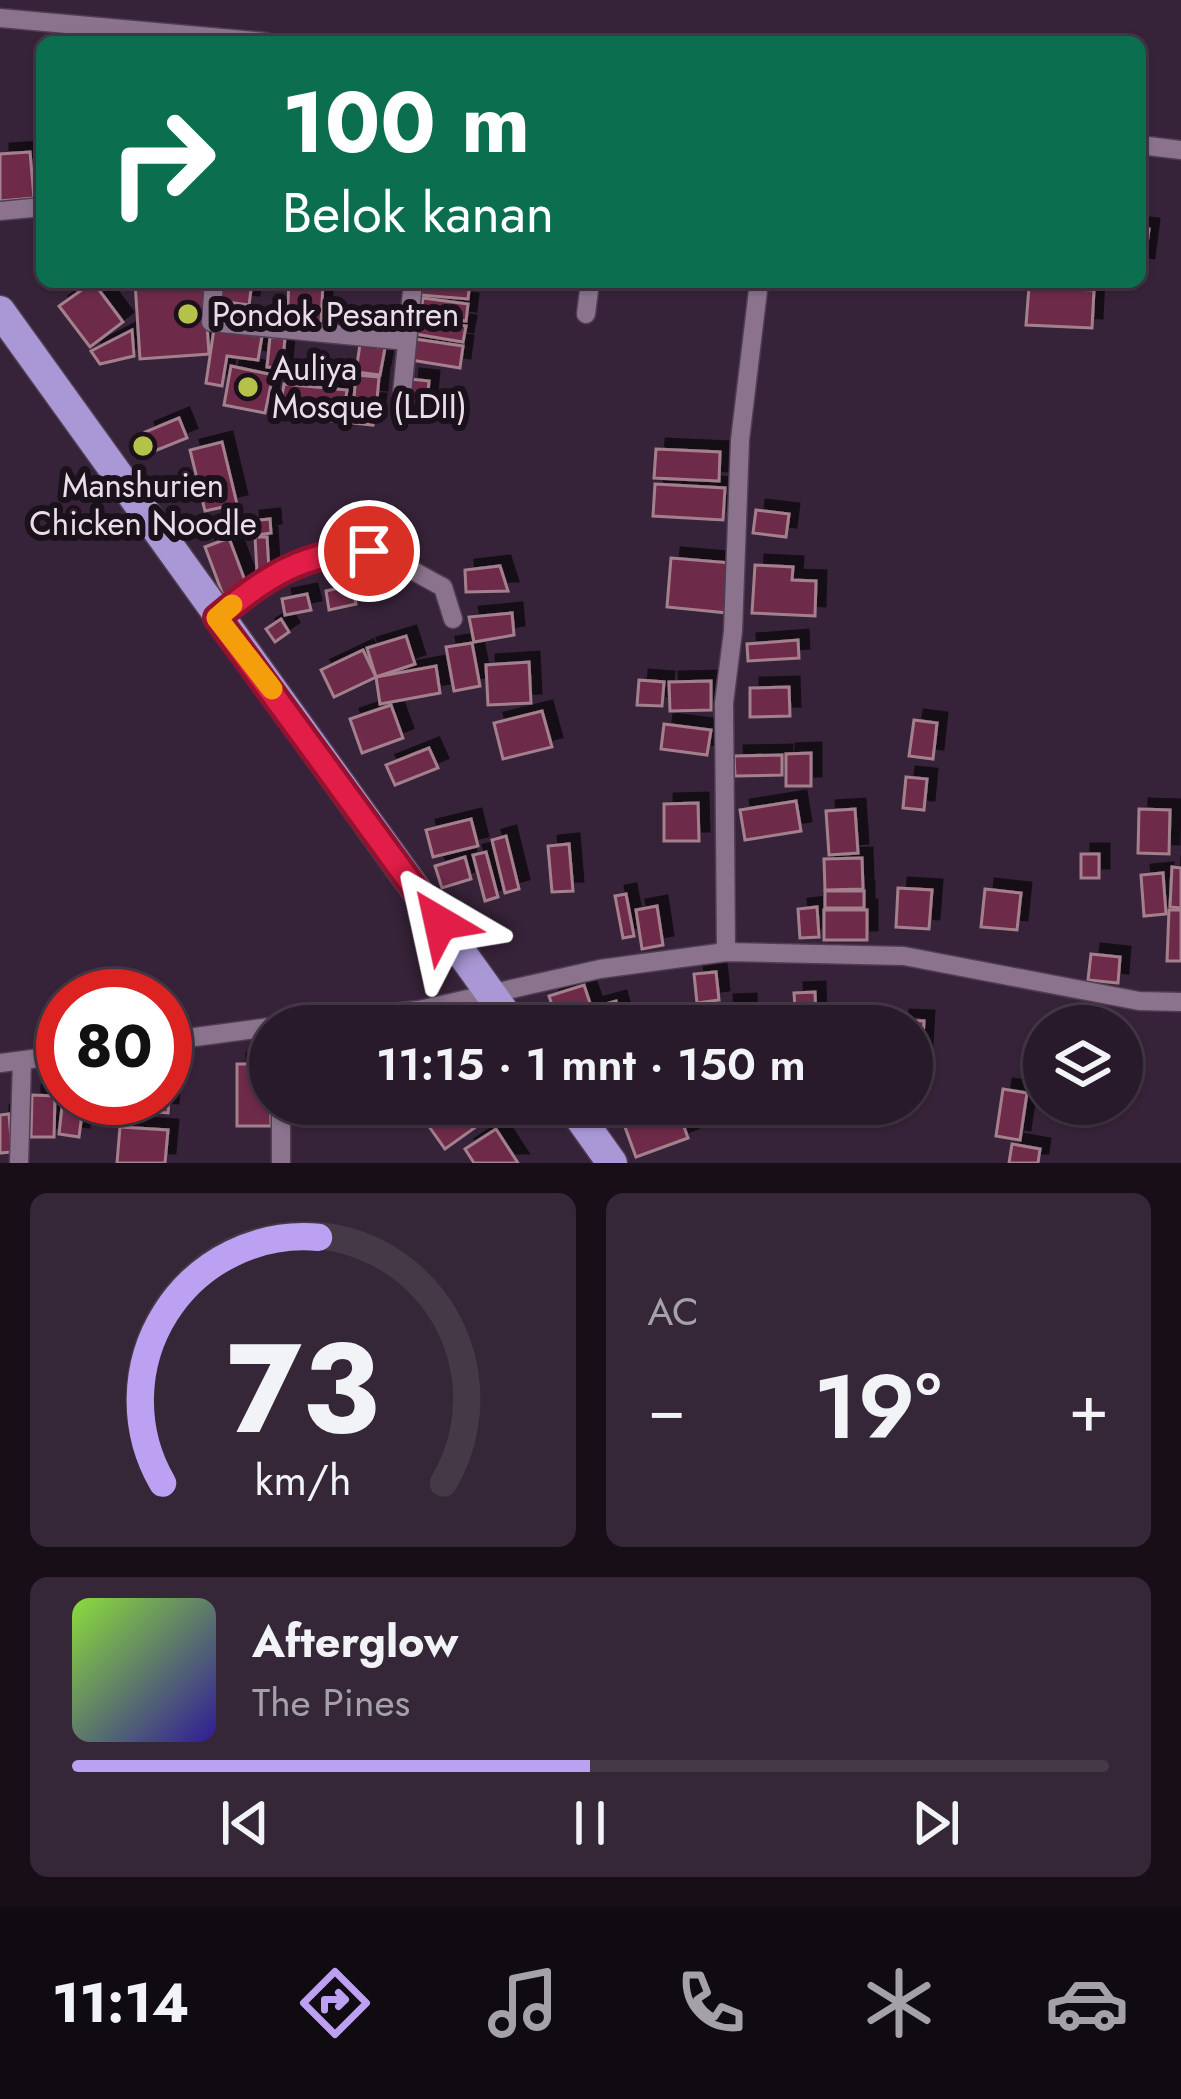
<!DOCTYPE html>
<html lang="id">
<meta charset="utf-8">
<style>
:root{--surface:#291a2b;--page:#352737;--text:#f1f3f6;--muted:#a5a1a9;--line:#453847;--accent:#bca0f2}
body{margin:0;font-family:Jost,sans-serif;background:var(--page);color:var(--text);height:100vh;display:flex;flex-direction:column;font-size:45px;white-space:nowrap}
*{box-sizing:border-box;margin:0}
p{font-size:39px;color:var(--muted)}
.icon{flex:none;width:66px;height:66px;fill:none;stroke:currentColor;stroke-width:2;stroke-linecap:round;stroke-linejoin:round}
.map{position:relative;height:1163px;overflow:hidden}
.details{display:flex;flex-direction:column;gap:30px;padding:30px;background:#170e18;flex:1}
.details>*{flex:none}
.top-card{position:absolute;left:36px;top:36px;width:1110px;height:252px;border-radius:18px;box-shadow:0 3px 9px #0004,0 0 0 3px var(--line);background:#0b6e4f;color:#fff;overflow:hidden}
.buttons{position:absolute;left:1023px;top:1005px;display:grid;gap:24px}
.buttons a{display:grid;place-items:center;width:120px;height:120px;border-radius:50%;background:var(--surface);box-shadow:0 3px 9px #0004,0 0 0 3px var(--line);font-size:60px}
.speed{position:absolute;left:36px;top:969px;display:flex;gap:24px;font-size:60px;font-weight:700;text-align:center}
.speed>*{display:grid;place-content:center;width:156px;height:156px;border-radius:50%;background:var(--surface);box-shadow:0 3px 9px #0004,0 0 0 3px var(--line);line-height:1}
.speed .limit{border:18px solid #d22;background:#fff;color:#111}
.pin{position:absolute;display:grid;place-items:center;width:102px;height:102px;color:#fff;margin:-51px;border:6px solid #fff;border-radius:50%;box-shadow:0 3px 12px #0007}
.me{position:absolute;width:132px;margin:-66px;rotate:324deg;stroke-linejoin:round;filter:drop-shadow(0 0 9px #0008)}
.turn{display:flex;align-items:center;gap:42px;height:252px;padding:0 48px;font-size:54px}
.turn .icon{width:156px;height:156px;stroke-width:2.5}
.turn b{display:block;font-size:84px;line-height:102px}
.big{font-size:90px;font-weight:600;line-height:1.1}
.details .card{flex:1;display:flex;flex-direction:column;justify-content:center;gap:18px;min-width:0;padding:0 42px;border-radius:18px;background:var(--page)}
.details .dial{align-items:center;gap:0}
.dial svg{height:312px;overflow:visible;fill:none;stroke:var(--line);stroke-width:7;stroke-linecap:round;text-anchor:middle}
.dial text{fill:var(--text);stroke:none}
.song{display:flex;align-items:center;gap:36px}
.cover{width:144px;height:144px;border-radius:18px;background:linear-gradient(135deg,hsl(90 70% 55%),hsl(250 70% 35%))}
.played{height:12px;border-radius:6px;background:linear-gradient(90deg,var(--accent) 50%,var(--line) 50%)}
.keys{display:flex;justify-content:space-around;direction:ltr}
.heat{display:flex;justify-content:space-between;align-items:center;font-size:66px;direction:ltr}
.details .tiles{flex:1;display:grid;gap:30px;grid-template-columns:1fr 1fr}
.card:last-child{grid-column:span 2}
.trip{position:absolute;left:249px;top:1005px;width:684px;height:120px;border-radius:60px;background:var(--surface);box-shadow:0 3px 9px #0004,0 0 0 3px var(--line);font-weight:600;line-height:120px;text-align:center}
.dock{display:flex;height:192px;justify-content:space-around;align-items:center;background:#100a11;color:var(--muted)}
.dock .icon{width:84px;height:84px}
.dock .selected{color:var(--accent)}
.dock b{font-size:54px;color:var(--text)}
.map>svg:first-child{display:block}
.building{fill:#6e2949;stroke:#a4808d;stroke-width:3;filter:url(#shadow)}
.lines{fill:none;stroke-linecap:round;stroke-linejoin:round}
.minor-casing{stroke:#4f3e51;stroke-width:21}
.trunk-casing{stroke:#4f3e51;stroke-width:33}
.minor{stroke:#8b738d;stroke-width:18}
.trunk{stroke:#aa98d6;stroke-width:30}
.route-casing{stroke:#92132f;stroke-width:30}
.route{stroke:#e11d48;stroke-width:21}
.slow{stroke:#f59e0b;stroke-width:21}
.poi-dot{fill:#b4c24a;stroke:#1a111a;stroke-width:4.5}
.labels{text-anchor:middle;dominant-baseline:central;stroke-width:12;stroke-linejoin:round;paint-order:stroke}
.poi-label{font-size:33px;fill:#eaddeb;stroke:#1a111a;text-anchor:start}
</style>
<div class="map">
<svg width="1181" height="1163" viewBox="0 0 1181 1163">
<defs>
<filter id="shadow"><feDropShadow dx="10" dy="-10" stdDeviation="0" flood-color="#0009"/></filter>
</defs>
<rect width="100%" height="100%" fill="#372339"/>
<!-- building -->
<g class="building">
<path d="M30 152 34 198 0 201V154Z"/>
<path d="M1140 228 1149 229 1144 268 1140 267Z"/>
<path d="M93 282 123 322 90 347 59 306Z"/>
<path d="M135 282H204L209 354 140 359Z"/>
<path d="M221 282H252L249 305 219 301Z"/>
<path d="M289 282H323L321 324 287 322Z"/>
<path d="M421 282H470L468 299 420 295Z"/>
<path d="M1029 287 1094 290 1092 328 1026 325Z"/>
<path d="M423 298 468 304 466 321 420 316Z"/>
<path d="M418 318 466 326 463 342 415 334Z"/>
<path d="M214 329 262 336 258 360 227 356 222 386 206 383Z"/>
<path d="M132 330 134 356 100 364 91 351Z"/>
<path d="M270 337 285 338 282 369 267 367Z"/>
<path d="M415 339 463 346 460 368 411 360Z"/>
<path d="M360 344 385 348 380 375 356 372Z"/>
<path d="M231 366 273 375 265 413 224 405Z"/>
<path d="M356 375 379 377 377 400 354 398Z"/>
<path d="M410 379 429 381 427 403 408 401Z"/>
<path d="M284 384 347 390 342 422 279 415Z"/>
<path d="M354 402 376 404 373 425 352 423Z"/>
<path d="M179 418 187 438 152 452 145 432Z"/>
<path d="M222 442 237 504 205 511 190 450Z"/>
<path d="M656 449 720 452 719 481 654 478Z"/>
<path d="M655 484 725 488 723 520 653 516Z"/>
<path d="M756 510 789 514 786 537 753 533Z"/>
<path d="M270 519 271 533 251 536 250 521Z"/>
<path d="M255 537H267L269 571 257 572Z"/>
<path d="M229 538 247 586 223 595 205 547Z"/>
<path d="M671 558 732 563 728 613 667 607Z"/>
<path d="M755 565 793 567 792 580 816 581 815 616 752 613Z"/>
<path d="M500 566 508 591 466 592 465 570Z"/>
<path d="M352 585 356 604 329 610 326 591Z"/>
<path d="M307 594 311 610 285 615 282 599Z"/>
<path d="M512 613 514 635 474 642 469 617Z"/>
<path d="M281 619 289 632 275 642 266 629Z"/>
<path d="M406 636 415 664 376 677 367 648Z"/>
<path d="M798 640 799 658 748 661 747 644Z"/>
<path d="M472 643 480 686 454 691 446 647Z"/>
<path d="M363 650 376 677 334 697 321 670Z"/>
<path d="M529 662 531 703 488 705 486 665Z"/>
<path d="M436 666 440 693 380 704 376 677Z"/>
<path d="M639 680 664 682 662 706 637 705Z"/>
<path d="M711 681V710L670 711 669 682Z"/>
<path d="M789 687 790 716 750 717V688Z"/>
<path d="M391 705 403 738 362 753 350 719Z"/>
<path d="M542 711 552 747 503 759 494 723Z"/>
<path d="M914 720 937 723 933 759 909 756Z"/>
<path d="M664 724 711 730 707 755 661 749Z"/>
<path d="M429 748 438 768 395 785 386 765Z"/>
<path d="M811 753V786H786V754Z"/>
<path d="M782 755V775L735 776 734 756Z"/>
<path d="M906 777 927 779 924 810 903 808Z"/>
<path d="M796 801 801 831 745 840 740 810Z"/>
<path d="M698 803 699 841H664V804Z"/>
<path d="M855 809 858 853 829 855 826 811Z"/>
<path d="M1139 809 1170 810 1169 854 1138 853Z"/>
<path d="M471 819 478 846 433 857 426 830Z"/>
<path d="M506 836 519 889 505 893 492 840Z"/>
<path d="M569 844 573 891 552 892 548 846Z"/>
<path d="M486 852 498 897 485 901 473 855Z"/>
<rect x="1081" y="854" width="18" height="24"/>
<path d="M465 857 471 879 442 888 435 866Z"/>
<path d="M862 858 863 889 825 890 824 859Z"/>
<path d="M1172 867 1181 868V908L1170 907Z"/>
<path d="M1163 873 1166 914 1144 916 1141 875Z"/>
<path d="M898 888 932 890 929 929 896 927Z"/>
<path d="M985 889 1021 893 1017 930 981 927Z"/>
<rect x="825" y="891" width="39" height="17"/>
<path d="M626 894 634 936 623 938 615 896Z"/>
<path d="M657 906 663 945 642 949 636 910Z"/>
<path d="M817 907 819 937 800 938 798 909Z"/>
<rect x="824" y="910" width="43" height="30"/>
<path d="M1169 910H1181V961H1167Z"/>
<path d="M1091 954 1120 957 1118 983 1088 980Z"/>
<path d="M716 972 719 1000 697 1003 694 974Z"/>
<path d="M584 985 591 1006 556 1017 549 996Z"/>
<path d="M815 992 816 1022 796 1023 794 993Z"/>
<path d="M616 1001 622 1021 580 1026 576 1012Z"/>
<path d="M746 1004 747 1026H725L724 1005Z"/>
<path d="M900 1020 924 1021 921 1072 912 1071V1026H899Z"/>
<path d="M237 1064H270L271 1126H237Z"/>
<path d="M165 1075 171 1076 168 1113 132 1110 133 1098H165Z"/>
<path d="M1003 1089 1027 1093 1020 1140 996 1136Z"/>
<path d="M32 1095 55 1096 54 1137H31Z"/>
<path d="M63 1098H84L79 1137 59 1134Z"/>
<path d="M413 1104H486L494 1114 445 1149Z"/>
<path d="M677 1107 688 1138 636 1157 625 1127Z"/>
<path d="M9 1114 12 1152 0 1153V1115Z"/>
<path d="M120 1127 168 1130 165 1163H117Z"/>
<path d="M496 1129 518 1163H474L465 1149Z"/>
<path d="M1012 1144 1040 1149 1038 1163H1009Z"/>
</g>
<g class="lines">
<defs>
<g id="minor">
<path d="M0 18 266 42"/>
<path d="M1140 145 1181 150"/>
<path d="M0 211 42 207"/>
<path d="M214 282 211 322 407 341"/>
<path d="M586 314 590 282"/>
<path d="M401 404 413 282"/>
<path d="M217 618C258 582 308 541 366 551 391 555 420 576 443 587L453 619"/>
<path d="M726 952 724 703 733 631 740 440 759 282"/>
<path d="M280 1026 419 1010 600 969 726 952 904 956 1139 1001 1181 1002"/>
<path d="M165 1041 270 1027"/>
<path d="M0 1063 63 1055"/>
<path d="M281 1104V1163"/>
<path d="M19 1163 22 1061"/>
</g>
<g id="trunk">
<path d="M0 311 514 1026"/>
<path d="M570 1104 612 1163"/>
</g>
</defs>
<!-- minor casing -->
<use href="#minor" class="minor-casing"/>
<!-- trunk casing -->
<use href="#trunk" class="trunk-casing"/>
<!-- minor -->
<use href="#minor" class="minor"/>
<!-- trunk -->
<use href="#trunk" class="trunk"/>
</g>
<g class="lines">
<defs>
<path id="route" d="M369 551C305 551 265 577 217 618L440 923"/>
</defs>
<!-- route casing -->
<use href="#route" class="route-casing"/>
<!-- route -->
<use href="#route" class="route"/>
<!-- slow -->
<path class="slow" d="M232 605 217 618 272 689"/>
</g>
<!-- markers -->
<g class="poi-dot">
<circle cx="188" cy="314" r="12"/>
<circle cx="248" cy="387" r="12"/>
<circle cx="143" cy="446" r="12"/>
</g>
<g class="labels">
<!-- poi labels -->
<g class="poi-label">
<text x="212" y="314">Pondok Pesantren</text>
<text x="272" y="368">Auliya<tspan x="272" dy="38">Mosque (LDII)</tspan></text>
<text x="143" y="485" text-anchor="middle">Manshurien<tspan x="143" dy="38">Chicken Noodle</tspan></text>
</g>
</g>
</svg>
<div class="buttons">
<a><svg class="icon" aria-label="layers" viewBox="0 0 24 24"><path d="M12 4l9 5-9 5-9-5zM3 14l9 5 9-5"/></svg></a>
</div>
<div class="speed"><div class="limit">80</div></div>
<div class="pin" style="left:369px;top:551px;background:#d93025"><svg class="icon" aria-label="arrive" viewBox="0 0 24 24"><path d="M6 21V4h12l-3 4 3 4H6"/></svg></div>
<svg class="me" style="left:440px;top:923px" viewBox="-20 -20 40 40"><path d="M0-17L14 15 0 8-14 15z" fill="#e11d48" stroke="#fff" stroke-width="4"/></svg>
<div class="trip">11:15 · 1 mnt · 150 m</div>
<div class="top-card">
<div class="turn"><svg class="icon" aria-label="right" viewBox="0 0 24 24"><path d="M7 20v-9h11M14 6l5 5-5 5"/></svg><div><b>100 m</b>Belok kanan</div></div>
</div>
</div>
<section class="details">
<div class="tiles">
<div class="card dial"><svg viewBox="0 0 100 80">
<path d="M14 69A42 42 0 1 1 86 69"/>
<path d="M14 69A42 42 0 0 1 54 6" stroke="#bca0f2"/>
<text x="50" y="56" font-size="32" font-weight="700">73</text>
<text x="50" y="72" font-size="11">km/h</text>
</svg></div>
<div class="card"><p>AC</p>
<div class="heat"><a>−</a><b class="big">19°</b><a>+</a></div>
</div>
<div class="card">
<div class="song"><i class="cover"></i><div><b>Afterglow</b><p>The Pines</p></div></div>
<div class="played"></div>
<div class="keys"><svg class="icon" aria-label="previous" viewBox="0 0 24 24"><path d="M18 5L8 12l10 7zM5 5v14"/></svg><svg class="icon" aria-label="pause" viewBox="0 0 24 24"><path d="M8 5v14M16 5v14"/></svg><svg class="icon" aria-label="next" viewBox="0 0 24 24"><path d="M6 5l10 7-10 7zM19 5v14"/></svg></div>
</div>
</div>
</section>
<nav class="dock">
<b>11:14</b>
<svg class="icon selected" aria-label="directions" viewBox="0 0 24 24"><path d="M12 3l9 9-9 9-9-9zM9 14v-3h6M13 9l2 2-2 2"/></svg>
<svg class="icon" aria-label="music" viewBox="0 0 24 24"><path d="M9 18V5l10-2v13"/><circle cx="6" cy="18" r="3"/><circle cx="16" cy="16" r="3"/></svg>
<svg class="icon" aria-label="phone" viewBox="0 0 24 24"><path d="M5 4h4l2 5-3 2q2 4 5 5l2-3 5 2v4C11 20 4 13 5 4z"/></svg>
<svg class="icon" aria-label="climate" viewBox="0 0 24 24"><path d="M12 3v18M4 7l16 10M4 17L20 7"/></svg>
<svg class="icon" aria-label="car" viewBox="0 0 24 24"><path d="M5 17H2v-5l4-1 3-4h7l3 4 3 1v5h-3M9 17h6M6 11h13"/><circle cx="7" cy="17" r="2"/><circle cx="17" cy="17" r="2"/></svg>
</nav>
